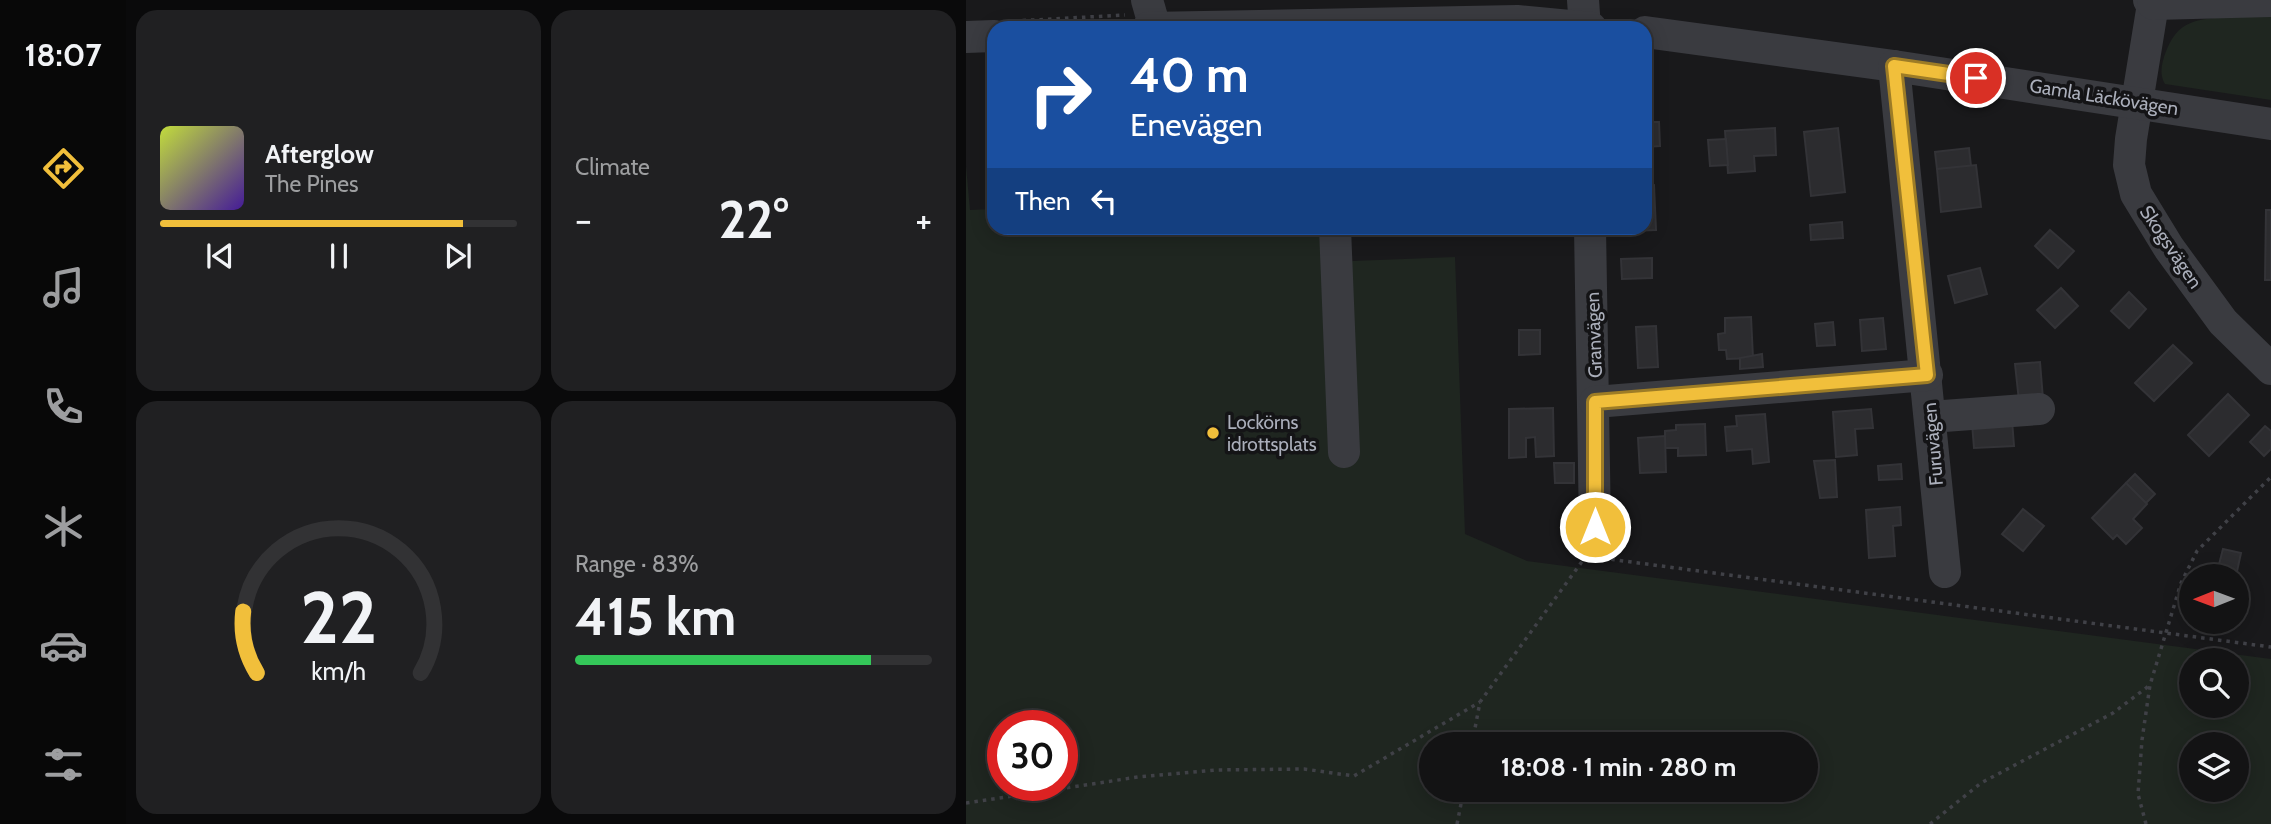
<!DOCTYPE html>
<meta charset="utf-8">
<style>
:root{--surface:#131314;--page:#202022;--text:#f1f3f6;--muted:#9d9ea0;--line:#323234;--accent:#f1bf3b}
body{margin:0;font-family:Cabin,sans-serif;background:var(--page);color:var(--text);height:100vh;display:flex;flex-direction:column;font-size:26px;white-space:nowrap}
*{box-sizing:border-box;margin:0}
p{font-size:23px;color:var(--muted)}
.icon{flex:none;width:38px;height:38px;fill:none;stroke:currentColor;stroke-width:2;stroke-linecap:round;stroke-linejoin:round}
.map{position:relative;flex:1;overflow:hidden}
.sheet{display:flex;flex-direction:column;gap:10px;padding:10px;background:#0a0a0b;width:840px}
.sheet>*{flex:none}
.hud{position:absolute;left:21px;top:21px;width:665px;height:214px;border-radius:21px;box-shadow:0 4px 18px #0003,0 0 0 2px var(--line);background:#1a4fa0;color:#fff;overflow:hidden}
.needle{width:46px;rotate:269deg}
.tools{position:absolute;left:1213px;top:564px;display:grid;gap:14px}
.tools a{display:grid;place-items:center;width:70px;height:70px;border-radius:50%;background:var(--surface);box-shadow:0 4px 18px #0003,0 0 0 2px var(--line);font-size:35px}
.speed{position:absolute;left:21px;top:710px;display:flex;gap:14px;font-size:35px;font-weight:700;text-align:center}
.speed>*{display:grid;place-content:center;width:91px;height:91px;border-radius:50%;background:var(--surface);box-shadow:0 4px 18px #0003,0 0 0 2px var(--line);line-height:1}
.speed .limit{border:10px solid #d22;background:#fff;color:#111}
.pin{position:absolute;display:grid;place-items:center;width:60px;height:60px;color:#fff;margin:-30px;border:4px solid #fff;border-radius:50%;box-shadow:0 2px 7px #0007}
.me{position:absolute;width:77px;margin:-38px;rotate:0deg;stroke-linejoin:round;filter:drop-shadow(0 0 5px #0008)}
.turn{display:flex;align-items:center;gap:24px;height:147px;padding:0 28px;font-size:32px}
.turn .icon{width:91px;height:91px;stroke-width:2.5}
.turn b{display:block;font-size:49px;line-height:60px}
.then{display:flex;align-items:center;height:66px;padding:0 28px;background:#0003;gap:14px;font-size:26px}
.big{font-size:52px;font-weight:700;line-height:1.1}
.sheet .card{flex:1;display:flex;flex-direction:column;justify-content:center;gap:10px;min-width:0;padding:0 24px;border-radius:21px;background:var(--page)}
.sheet .dial{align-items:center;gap:0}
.dial svg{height:182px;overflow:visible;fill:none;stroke:var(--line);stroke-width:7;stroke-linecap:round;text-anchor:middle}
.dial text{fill:var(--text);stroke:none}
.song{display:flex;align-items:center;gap:21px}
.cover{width:84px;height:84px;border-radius:10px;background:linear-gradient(135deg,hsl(70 70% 55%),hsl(260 70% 35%))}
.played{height:7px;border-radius:4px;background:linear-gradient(90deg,var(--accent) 85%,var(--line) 85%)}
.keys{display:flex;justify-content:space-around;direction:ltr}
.heat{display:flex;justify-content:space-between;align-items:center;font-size:38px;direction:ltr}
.charge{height:10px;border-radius:5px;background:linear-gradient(90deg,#34c759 83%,var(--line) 0)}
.sheet .tiles{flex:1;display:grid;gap:10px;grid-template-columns:repeat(2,1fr)}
.trip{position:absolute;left:453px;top:732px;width:399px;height:70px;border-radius:35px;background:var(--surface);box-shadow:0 4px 18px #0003,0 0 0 2px var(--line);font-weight:700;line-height:70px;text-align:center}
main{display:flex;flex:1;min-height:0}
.menu{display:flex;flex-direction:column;width:126px;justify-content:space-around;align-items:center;background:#080808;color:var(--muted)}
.menu .icon{width:49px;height:49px}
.menu .selected{color:var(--accent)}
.menu b{font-size:32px;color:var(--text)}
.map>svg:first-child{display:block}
.green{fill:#1f2620;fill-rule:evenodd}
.building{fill:#2c2c2f;stroke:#333337;stroke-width:2}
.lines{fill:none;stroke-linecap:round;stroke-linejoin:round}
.path{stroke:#404147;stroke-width:3.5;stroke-dasharray:3.5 5;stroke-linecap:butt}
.minor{stroke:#3a3b40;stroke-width:32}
.route-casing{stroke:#9d7c26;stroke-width:18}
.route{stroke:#f1bf3b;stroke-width:12}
.poi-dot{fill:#f1bf3b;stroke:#141416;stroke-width:2.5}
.labels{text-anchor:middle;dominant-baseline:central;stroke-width:7;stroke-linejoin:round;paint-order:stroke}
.street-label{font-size:19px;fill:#abafbb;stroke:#141416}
.poi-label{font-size:19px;fill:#abafbb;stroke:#141416;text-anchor:start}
</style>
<main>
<nav class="menu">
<b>18:07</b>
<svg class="icon selected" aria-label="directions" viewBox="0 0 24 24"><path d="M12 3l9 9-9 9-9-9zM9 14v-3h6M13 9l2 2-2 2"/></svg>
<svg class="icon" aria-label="music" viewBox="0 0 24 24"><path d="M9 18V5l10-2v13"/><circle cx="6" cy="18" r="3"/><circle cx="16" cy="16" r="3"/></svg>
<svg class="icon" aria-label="phone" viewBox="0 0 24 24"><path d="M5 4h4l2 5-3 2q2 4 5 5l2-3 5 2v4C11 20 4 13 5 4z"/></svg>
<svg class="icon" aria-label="climate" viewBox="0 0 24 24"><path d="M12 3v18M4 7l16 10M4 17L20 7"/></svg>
<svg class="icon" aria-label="car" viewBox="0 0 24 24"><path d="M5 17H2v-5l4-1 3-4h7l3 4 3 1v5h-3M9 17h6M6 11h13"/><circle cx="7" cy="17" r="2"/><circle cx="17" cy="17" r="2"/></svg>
<svg class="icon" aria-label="filters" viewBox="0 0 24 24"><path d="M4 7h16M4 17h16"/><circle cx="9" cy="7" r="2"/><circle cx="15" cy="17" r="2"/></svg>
</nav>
<section class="sheet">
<div class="tiles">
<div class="card">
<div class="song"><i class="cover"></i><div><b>Afterglow</b><p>The Pines</p></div></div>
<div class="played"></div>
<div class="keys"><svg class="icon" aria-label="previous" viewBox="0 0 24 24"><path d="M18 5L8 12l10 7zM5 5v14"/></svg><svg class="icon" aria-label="pause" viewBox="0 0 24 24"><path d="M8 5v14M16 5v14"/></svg><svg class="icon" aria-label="next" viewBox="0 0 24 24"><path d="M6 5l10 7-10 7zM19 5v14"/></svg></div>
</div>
<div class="card"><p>Climate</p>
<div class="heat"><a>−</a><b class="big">22°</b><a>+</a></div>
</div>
<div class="card dial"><svg viewBox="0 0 100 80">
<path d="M14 69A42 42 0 1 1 86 69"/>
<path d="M14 69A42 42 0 0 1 8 42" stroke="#f1bf3b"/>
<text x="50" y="56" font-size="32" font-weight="700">22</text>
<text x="50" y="72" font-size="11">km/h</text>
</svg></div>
<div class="card"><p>Range · 83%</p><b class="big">415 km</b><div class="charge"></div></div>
</div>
</section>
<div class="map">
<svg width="1305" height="824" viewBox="0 0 1305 824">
<rect width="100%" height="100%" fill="#19191b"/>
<!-- green -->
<g class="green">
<path d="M1268 17H1305V100L1199 84C1194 76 1195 67 1198 57 1211 18 1231 19 1268 17Z"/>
<path d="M0 166 4 210 28 209V228H360L362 262 489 257 499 534 561 561 1305 659V824H0ZM1225 660H1270V705H1225ZM37 726H96V786H37ZM466 744H840V789H466ZM1225 744H1270V789H1225Z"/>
</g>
<!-- building -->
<g class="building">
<path d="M679 122H693L694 146 679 147Z"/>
<path d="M809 128 810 155 788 156 789 171 762 173 759 131Z"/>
<path d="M872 128 879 192 845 196 838 132Z"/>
<path d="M760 139 762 165 744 166 742 140Z"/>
<path d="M1003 148 1005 166 971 169 969 152Z"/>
<path d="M1010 165 1015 207 975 212 971 169Z"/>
<path d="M688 185 690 230 664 231V228H679V186Z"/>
<path d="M1300 210H1305V280H1299Z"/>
<path d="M876 222 877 238 845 240 844 225Z"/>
<path d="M1084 230 1108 251 1092 268 1069 246Z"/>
<path d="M686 258V278L656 279 655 259Z"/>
<path d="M1014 268 1021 294 989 303 982 276Z"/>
<path d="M1095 288 1112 306 1089 328 1071 310Z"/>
<path d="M1163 292 1180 309 1163 328 1145 311Z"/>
<path d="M785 317 787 358 761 359 760 350H753L752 334 759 333V318Z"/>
<path d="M917 318 920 349 896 351 894 320Z"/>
<path d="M867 322 869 345 851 346 849 324Z"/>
<path d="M690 326 692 367 672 368 670 327Z"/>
<path d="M553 330H574V354L553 355Z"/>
<path d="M1207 345 1226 363 1188 401 1169 383Z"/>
<path d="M796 354 797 367 774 369V358Z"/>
<path d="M1074 362 1077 399 1053 401 1049 364Z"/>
<path d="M1262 394 1283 415 1243 456 1222 435Z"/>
<path d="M587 408 588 456 570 457 569 437 560 438V457L543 458V409Z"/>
<path d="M905 409 907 428 889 429 891 455 870 457 867 412Z"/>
<path d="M799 414 803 462 787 464 786 449 761 451 759 427 771 426 770 416Z"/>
<path d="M1046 420 1048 446 1008 448 1006 423Z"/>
<path d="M739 424 740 455 712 456V448H699V431L710 430V425Z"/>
<path d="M1299 426 1305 431V449L1298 456 1284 442Z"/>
<path d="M699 436 700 472 674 473 672 438Z"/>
<path d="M869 460 871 497 854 498 848 461Z"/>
<path d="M588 463H608V483H589Z"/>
<path d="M935 464 936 479 913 480 912 466Z"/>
<path d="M1169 474 1189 494 1180 503 1160 483Z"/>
<path d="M1160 483 1181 504 1167 519 1176 528 1160 544 1151 535 1147 539 1126 518Z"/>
<path d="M934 507 935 525 927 526 929 556 903 558 900 510Z"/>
<path d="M1057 509 1078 526 1057 551 1036 534Z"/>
<path d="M1257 549 1275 553 1270 576H1250Z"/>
</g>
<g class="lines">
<!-- path -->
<g class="path">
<path d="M48 21 159 15"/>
<path d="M620 556 1305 647"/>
<path d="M506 744 514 702 620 556"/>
<path d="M0 803 172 777 250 770 338 769 388 776 514 702"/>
<path d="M491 824 498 789"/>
<path d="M964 824 1015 783 1147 713 1184 685"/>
<path d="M1180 824 1172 794 1176 740 1184 685 1215 583 1231 551 1305 477"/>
</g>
<!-- minor -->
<g class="minor">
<path d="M181 0 189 28"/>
<path d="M617 0 619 28"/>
<path d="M1183 0 1187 4 1165 139 1163 165 1170 194 1203 248 1257 322 1305 369"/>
<path d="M1187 4 1305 1"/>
<path d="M182 28 551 21 625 28"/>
<path d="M679 32 928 66 1305 124"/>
<path d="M0 37 28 36"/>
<path d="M928 66 979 572"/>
<path d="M369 228 378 452"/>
<path d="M624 228 629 527"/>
<path d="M629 402 961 375"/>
<path d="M964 417 1073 409"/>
</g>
</g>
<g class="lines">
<defs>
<path id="route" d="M629 527V402L961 375 928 66 1010 78"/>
</defs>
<!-- route casing -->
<use href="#route" class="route-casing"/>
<!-- route -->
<use href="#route" class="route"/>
</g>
<!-- markers -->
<circle class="poi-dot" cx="247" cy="433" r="7"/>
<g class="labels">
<!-- street labels -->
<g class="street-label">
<text transform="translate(1138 97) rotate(9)">Gamla Läckövägen</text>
<text transform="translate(1205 247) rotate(56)">Skogsvägen</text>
<text transform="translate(628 335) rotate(-92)">Granvägen</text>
<text transform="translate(967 444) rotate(-95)">Furuvägen</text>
</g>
<!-- poi labels -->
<g class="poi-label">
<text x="261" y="422">Lockörns<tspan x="261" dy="22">idrottsplats</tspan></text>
</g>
</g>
</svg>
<div class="tools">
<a><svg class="needle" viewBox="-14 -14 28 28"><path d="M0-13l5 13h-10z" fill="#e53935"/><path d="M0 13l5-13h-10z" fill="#9d9ea0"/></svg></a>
<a><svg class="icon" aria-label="search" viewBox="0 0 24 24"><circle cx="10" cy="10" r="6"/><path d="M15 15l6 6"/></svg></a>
<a><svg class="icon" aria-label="layers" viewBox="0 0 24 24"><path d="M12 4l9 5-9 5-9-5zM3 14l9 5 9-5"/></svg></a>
</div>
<div class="speed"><div class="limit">30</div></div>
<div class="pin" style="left:1010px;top:78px;background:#d93025"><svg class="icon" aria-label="arrive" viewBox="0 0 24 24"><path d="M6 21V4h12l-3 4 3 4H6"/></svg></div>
<svg class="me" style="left:629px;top:527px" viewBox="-20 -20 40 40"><circle r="17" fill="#f1bf3b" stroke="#fff" stroke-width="3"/><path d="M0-11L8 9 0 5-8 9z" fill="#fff"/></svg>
<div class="trip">18:08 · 1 min · 280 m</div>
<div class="hud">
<div class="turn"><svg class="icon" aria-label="right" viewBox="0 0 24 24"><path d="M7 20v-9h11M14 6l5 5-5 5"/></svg><div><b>40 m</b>Enevägen</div></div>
<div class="then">Then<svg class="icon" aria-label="left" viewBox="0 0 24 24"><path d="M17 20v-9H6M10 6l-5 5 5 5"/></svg></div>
</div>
</div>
</main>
